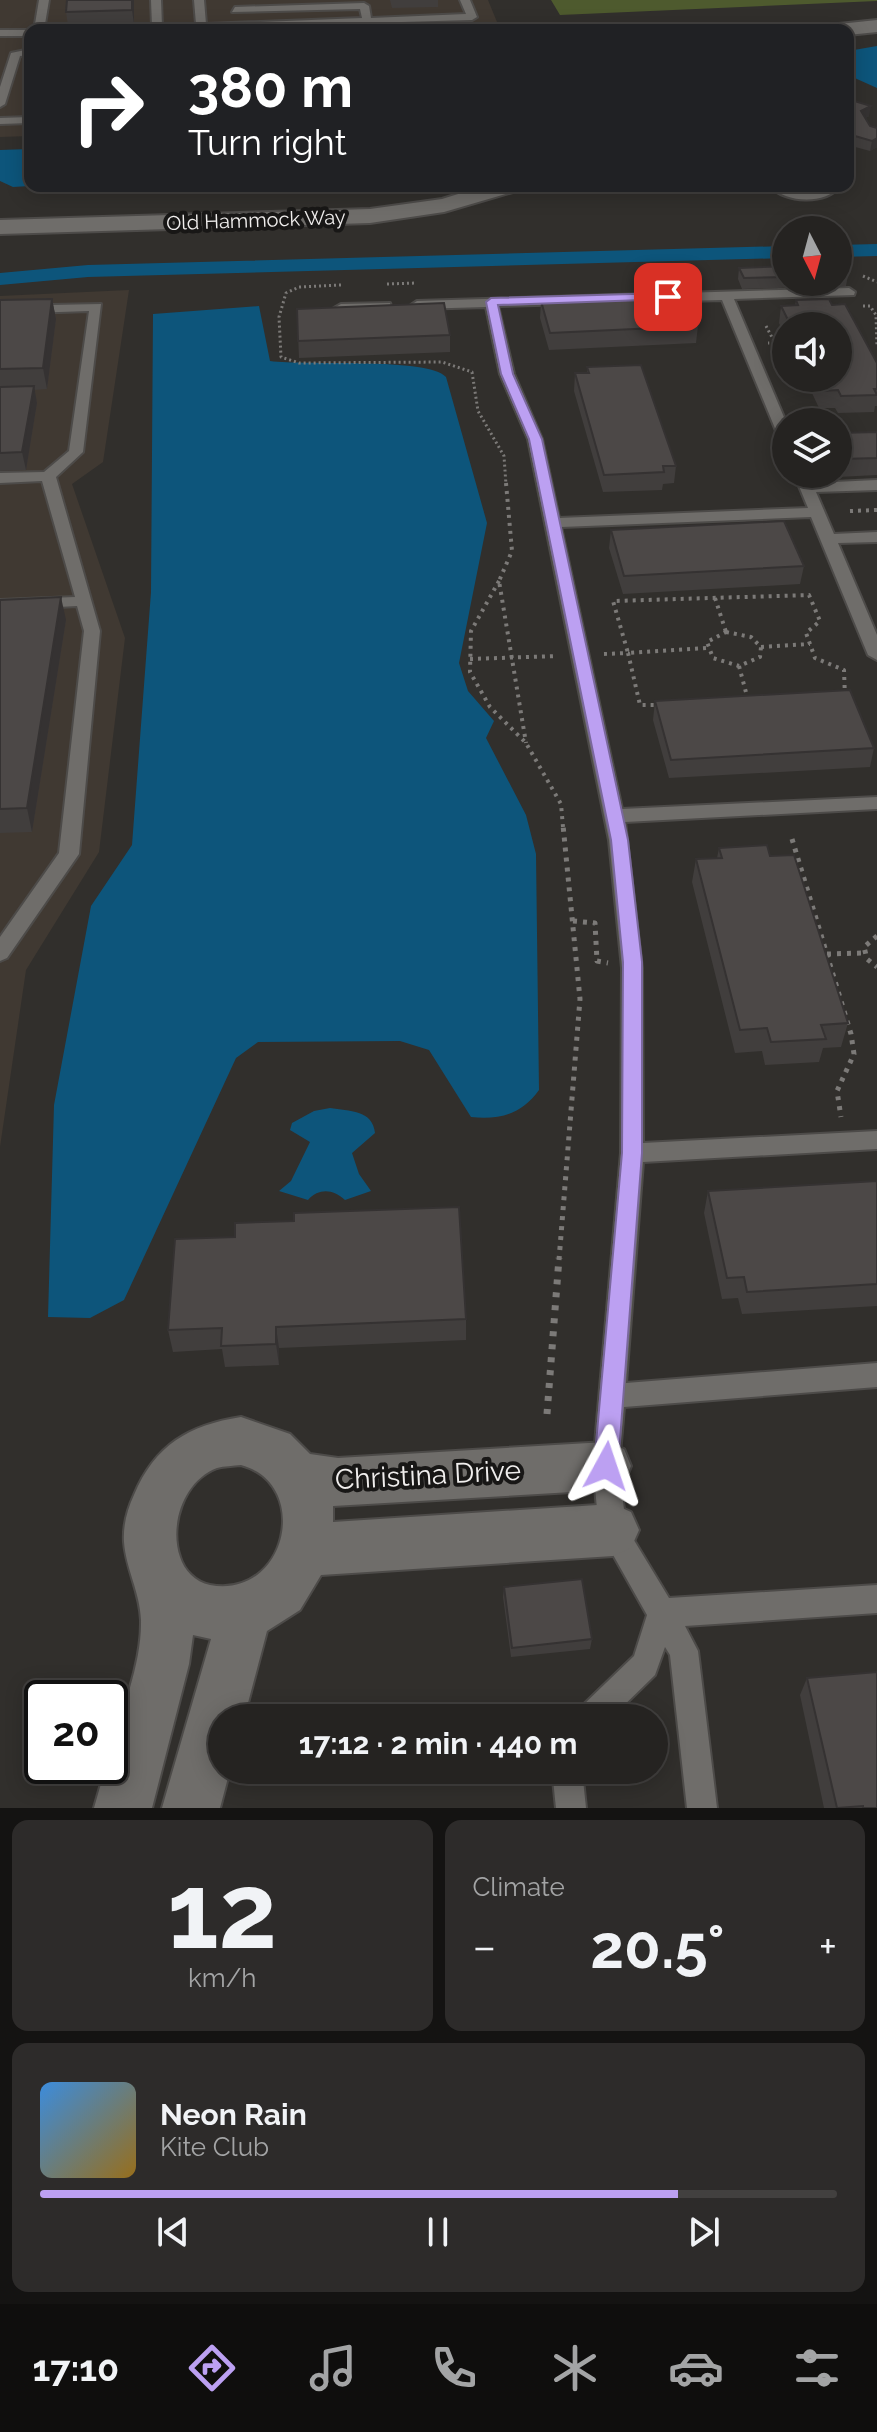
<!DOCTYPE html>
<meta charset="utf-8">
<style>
:root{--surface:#252321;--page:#2d2b2a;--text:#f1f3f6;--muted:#a3a4a5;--line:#42403f;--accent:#bca0f2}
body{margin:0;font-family:Raleway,sans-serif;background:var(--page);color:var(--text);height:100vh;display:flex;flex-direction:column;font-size:30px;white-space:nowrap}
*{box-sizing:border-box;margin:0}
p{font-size:26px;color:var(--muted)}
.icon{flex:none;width:44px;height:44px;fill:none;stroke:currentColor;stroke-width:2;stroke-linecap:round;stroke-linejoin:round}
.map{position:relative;height:1808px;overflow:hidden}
.details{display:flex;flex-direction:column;gap:12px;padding:12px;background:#141312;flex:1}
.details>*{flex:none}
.top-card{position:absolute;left:24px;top:24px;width:830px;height:168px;border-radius:16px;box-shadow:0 4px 20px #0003,0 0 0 2px var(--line);background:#202124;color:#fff;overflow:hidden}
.needle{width:52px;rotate:174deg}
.fabs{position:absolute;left:772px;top:216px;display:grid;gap:16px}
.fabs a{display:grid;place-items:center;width:80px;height:80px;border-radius:50%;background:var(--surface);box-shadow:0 4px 20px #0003,0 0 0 2px var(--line);font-size:40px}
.speed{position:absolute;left:24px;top:1680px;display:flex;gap:16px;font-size:40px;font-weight:700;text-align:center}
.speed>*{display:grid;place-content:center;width:104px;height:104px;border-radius:50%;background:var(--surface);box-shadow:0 4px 20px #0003,0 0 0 2px var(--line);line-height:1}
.speed .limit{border:4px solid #111;border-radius:12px;background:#fff;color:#111}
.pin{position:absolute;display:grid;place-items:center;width:68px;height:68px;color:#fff;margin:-34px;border-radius:16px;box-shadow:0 4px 12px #0006}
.me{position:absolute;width:88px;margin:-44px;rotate:5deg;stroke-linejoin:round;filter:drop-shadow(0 0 6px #0008)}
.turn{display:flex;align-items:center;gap:28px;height:168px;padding:0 32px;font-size:36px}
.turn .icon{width:104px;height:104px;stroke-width:2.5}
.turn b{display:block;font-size:56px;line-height:68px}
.big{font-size:60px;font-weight:700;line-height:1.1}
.details .card{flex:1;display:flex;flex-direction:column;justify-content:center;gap:12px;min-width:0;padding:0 28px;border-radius:16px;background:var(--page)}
.details .dial{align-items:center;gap:0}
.dial b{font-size:104px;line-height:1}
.song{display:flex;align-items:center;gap:24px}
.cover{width:96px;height:96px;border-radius:12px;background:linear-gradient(135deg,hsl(210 70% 55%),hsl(40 70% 35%))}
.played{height:8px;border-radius:4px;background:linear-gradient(90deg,var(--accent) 80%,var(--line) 80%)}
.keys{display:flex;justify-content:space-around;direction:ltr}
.heat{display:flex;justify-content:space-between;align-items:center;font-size:44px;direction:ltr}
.details .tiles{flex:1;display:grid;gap:12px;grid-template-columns:1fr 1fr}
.card:last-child{grid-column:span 2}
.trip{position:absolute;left:208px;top:1704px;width:460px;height:80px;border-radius:40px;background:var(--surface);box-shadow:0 4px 20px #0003,0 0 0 2px var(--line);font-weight:700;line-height:80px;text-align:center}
.menu{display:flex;height:128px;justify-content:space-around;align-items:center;background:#0f0e0d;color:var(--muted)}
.menu .icon{width:56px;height:56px}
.menu .current{color:var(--accent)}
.menu b{font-size:36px;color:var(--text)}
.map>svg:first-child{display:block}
.built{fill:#403932}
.green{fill:#4e5a2e}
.water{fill:#0d557b}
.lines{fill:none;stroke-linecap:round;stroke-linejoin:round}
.canal{fill:#0d557b;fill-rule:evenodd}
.service-casing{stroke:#4d4b49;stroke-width:4}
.minor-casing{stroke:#4d4b49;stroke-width:4}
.path-far3{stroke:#7c7a78;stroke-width:3;stroke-dasharray:2 3;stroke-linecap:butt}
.path-far2{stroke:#7c7a78;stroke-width:4;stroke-dasharray:3 5;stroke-linecap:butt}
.path-far1{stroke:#7c7a78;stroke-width:5;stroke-dasharray:4 6;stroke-linecap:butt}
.path{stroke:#7c7a78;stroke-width:7;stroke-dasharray:5 8;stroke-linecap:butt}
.service{fill:#6f6d6a;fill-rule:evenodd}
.minor{fill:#6f6d6a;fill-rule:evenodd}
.wall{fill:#413e3d}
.shaded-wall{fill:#353232}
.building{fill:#4c4847;stroke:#353232;stroke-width:2}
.route{fill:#bca0f2;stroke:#7a689d;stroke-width:2}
.labels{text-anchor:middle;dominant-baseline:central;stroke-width:8;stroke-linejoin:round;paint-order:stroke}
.far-street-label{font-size:20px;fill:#f0eeed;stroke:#181716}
.near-street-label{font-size:28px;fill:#f0eeed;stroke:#181716}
</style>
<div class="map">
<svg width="877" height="1808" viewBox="0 0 877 1808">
<rect width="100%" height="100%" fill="#312f2c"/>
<!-- built -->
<g class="built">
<path d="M0 0H488L497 22 300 30H30V136L0 137Z"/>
<path d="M129 290 103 462 72 484 125 638 99 852 26 970 0 1147V296Z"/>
</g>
<!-- green -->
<path class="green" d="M551 0H877V1L560 15Z"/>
<!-- water -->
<g class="water">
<path d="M877 46V88L848 75V51Z"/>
<path d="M30 149V186L13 187 0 181V150Z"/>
<path d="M259 306 270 361C305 366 428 357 446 377L487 523 459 663 468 691 494 721 486 738 526 815 536 854 539 1090C522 1114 500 1120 471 1117L429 1050 400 1041 258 1042 236 1058 124 1300 90 1318 48 1317 54 1105 91 906 132 845 151 592 153 314Z"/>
<path d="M330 1108C349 1111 373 1110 375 1133L352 1153 359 1174 371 1191 345 1200C333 1189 319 1188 308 1200L279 1191 291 1181 310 1142 290 1130 292 1123 314 1111Z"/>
</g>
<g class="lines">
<!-- canal -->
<g class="canal">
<path d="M877 244V256L838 257V245Z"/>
<path d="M786 246V258L88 277 0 285V273L88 265Z"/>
</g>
<defs>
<g id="service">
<path d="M39 0H49L44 30H34Z"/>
<path d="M151 0H161L162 26 196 24 194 0H204L206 24 362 18 360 9 232 12 235 7 364 3 369 6 371 18 466 14 460 0H470L477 17 472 20 117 30 152 26Z"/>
<rect x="0" y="30" width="30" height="6"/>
<path d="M30 49V55L20 56 5 104 0 107V87L11 53Z"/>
<path d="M30 117V123L0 124V118Z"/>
<path d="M769 186 806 192 841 186C824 205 787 203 769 186Z"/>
<path d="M849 288 855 292 854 295 734 299 786 422V442L779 438 722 300 498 306 514 374 542 439 559 518 808 508 794 474H808L812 483 877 480V490L816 492 834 534 877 532V542L838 543 877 635V660L868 655 811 517 561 527 622 809 877 797V809L625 822 642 968 643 1143 877 1131V1149L643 1162 626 1383 877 1363V1387L624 1407 619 1466 626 1527 669 1598 877 1585V1613L685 1626 698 1651 717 1808H687L670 1655 665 1647 655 1675 611 1718H575L580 1708 634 1656 647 1615 599 1530 593 1466 621 1153 622 968 609 840 528 439 500 374 486 307 417 309 411 305 417 301Z"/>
<path d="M390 303 391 306C381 313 345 315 334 308L341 304Z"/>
<path d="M101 304 83 452 56 477 100 631 79 854 7 958 0 961V937L59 853 84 631 77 606 0 610V600L75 597 42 481 0 483V473L44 472 69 451 89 311 0 314V306Z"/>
<path d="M552 1770H582L586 1808H556Z"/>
</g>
<g id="minor">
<path d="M877 20V32L848 35V30H830L839 24Z"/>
<path d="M484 186H519L516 191 444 212 370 223 0 234V220L370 209 442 199Z"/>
<path d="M241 1417 290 1434 310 1454 338 1458 606 1442 624 1449 631 1466 624 1483 606 1490 333 1506V1522L613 1504 631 1512 639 1530 631 1548 613 1556 321 1575 300 1610 267 1631 244 1718H222V1770H230L220 1808H162L211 1639 193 1635 189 1664 152 1808H94L106 1766H110V1751C122 1710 142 1663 141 1620 140 1592 126 1569 124 1542 123 1526 127 1510 134 1495 155 1445 189 1425 241 1417ZM241 1465C312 1484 287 1599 210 1585 195 1582 184 1570 180 1557 169 1526 183 1481 217 1468 224 1466 233 1466 241 1465Z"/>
</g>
</defs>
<!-- service casing -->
<use href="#service" class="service-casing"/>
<!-- minor casing -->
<use href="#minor" class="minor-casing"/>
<!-- path-far3 -->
<g class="path-far3">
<path d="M863 276 877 282"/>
<path d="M387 284 417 283"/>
<path d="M341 285 299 287 286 293 279 317 281 357 299 363 442 362 472 372 478 411 504 456 506 485"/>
<path d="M863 306H870L876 315 877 347"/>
<path d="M766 326 775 343H768"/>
</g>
<!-- path-far2 -->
<g class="path-far2">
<path d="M506 483 512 551 499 581 526 743"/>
<path d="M850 511 877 510"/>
<path d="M499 581 471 631 470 672 490 707 526 743 561 804 563 827"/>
<path d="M715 598 726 632"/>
<path d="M726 632 751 637 761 647 760 657 739 666 713 658 707 642Z"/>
<path d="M761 647 810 644"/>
<path d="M706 648 628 653 613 601 809 595 820 621 806 633 815 658 844 670 845 698"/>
<path d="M604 654 628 653 640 705H659"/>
<path d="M470 659 557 656"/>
<path d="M739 666 748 700"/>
</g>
<!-- path-far1 -->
<g class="path-far1">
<path d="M792 839 851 1034 854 1054 837 1091 841 1117"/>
<path d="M573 921 595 923 597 961 608 963"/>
<path d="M877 936 864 947 867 959 877 967"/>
<path d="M827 954 864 953"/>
<path d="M559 1260 580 999 563 825"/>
</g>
<!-- path -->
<path class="path" d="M547 1414 559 1258"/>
<!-- service -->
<use href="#service" class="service"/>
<!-- minor -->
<use href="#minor" class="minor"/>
</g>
<!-- wall -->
<g class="wall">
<path d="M67 0H134V24L68 26 66 12Z"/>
<path d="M390 0H438V7L392 8Z"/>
<path d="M848 99 869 116 865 118 870 126 877 128V147L870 151 848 145Z"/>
<path d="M838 264 848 275 846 286 742 289 738 279 739 268 786 266V282H838Z"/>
<path d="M52 299 56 319 47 389 34 390 37 403 26 470 0 471V300Z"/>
<path d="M796 300 832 305 877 363V406H875L874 412 838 413 835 408H819L805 378H838V326H786V338L779 323 781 306H795Z"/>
<path d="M541 301 698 326 696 343 549 350 540 318Z"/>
<path d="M297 309 450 335V352L299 358Z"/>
<path d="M587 367 676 466 674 483 663 484 662 490 603 492 574 391 575 373H587Z"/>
<path d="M877 432V475L838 477 837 474 838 433Z"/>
<path d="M611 530 804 566 800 584 623 594 609 548Z"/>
<path d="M0 600 66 620 32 832 0 833Z"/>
<path d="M655 701 874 748 870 767 669 778 653 720Z"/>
<path d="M719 848 770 856 848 1023 841 1047 823 1048 819 1062 765 1065 762 1051 735 1053 692 882 696 859 717 858Z"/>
<path d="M877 1181V1306L742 1314 738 1298 722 1299 704 1213 708 1191Z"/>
<path d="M466 1319V1340L279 1348V1365L225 1367 222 1349 173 1352 168 1330Z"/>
<path d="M504 1587 592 1639 590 1649 511 1657 503 1597Z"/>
<path d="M807 1678 877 1808H824L800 1695Z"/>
</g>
<!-- shaded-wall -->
<g class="shaded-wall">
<path d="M132 0H134V24L132 10Z"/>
<path d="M871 106 869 116 859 122 861 111Z"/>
<path d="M877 138V147L870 151 872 141Z"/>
<path d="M52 299 56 319 47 389 43 368Z"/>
<path d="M34 386 37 403 26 470 22 452Z"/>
<path d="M61 597 66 620 32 832 27 808Z"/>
<path d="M276 1327 279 1348V1365L276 1344Z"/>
</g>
<!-- building -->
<g class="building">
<path d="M67 0H132V10L66 12Z"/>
<path d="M848 99 871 106 861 111 870 126 877 128V138L872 141 848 134Z"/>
<path d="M838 264H843L848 275H838Z"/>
<path d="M786 266V277L744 278 739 268Z"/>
<path d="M686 295 698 326 550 333 541 301Z"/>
<path d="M52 299 43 368 0 369V300Z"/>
<path d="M829 299 832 305 845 304 877 363V389H874L877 395 841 396 838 390 822 391 816 378H838V326H791L781 306 798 305 796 300Z"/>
<path d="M444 303 450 335 298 341 297 309Z"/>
<path d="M641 365 676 466H663L664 472 604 475 575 373H589L587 367Z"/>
<path d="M34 386 22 452 0 453V387Z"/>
<path d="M877 432V458L842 459 838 451V433Z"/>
<path d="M784 521 804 566 624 576 611 530Z"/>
<path d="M61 597 27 808 0 809V600Z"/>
<path d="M850 690 874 748 671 760 655 701Z"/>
<path d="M767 845 770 856 794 855 848 1023 821 1025 826 1039 771 1042 767 1028 740 1030 696 859 722 858 719 848Z"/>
<path d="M877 1181V1284L747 1292 744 1277 727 1278 708 1191Z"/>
<path d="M459 1207 466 1319 276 1327V1344L221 1346 222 1328 168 1330 175 1239 235 1237V1223L294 1221V1213Z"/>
<path d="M582 1579 592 1639 512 1648 504 1587Z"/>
<path d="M877 1672V1808H863V1806L837 1808 807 1678Z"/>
</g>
<!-- route -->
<path class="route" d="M668 293 672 294V299L498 305 513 374 542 439 628 840 642 962V1153L618 1466 614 1474 606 1477 597 1474 594 1466 622 1153 623 962 611 840 529 439 501 374 486 302 491 298Z"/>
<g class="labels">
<!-- far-street labels -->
<g class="far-street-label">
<text transform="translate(256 220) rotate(-2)">Old Hammock Way</text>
</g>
<!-- near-street labels -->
<g class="near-street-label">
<text transform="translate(428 1475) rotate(-3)">Christina Drive</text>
</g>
</g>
</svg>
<div class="fabs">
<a><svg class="needle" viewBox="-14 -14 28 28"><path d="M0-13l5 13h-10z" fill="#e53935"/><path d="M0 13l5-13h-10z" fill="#a3a4a5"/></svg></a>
<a><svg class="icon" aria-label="sound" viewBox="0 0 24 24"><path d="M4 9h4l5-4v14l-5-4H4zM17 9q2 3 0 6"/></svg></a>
<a><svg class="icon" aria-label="layers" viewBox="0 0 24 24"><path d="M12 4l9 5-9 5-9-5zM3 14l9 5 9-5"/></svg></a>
</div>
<div class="speed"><div class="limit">20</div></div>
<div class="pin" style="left:668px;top:297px;background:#d93025"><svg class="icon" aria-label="arrive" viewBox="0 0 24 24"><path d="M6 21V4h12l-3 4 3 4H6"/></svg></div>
<svg class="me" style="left:606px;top:1466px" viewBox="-20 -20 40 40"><path d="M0-17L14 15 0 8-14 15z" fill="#bca0f2" stroke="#fff" stroke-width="4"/></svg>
<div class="trip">17:12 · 2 min · 440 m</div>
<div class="top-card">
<div class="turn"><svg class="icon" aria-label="right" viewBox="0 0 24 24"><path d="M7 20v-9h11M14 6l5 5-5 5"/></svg><div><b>380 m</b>Turn right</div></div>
</div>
</div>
<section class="details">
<div class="tiles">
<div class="card dial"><b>12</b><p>km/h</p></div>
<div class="card"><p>Climate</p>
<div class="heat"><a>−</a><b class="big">20.5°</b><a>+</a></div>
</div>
<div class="card">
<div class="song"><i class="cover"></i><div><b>Neon Rain</b><p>Kite Club</p></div></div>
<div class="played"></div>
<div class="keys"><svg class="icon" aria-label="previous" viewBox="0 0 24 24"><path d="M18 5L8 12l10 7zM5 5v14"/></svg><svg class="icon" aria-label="pause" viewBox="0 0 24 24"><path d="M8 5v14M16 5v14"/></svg><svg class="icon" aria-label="next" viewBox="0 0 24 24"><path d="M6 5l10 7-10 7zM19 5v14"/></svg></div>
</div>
</div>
</section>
<nav class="menu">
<b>17:10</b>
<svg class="icon current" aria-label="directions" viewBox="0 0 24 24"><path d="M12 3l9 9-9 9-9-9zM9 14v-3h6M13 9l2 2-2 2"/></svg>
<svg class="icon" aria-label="music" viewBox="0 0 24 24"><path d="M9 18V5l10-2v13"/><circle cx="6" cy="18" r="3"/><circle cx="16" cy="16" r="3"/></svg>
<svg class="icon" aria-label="phone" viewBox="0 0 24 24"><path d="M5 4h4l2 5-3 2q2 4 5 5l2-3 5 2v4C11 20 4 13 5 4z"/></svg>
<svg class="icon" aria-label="climate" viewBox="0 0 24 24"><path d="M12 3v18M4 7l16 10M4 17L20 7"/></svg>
<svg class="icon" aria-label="car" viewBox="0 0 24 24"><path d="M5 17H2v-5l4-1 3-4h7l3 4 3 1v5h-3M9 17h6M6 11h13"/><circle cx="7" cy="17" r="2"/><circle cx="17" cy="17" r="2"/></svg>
<svg class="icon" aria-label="filters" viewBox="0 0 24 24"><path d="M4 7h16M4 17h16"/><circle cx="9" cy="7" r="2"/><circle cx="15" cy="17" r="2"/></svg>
</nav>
